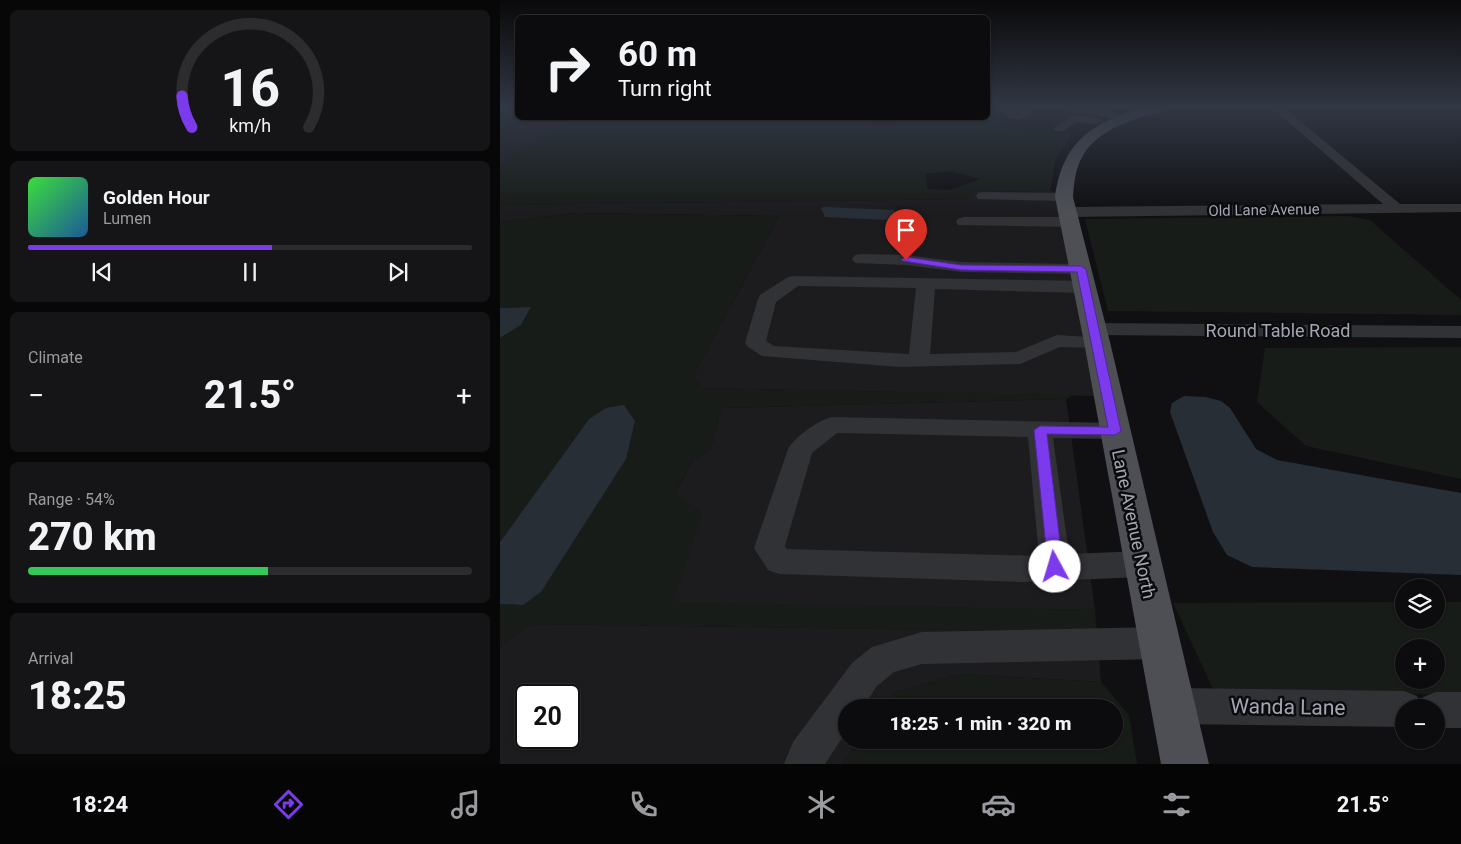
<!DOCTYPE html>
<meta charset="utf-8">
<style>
:root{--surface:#0c0c0e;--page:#151517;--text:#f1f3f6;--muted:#9a9b9e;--line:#2c2c2e;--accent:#7c3aed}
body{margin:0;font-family:Roboto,sans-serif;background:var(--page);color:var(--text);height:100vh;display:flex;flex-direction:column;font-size:19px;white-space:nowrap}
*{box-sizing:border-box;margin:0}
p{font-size:16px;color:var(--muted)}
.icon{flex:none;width:28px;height:28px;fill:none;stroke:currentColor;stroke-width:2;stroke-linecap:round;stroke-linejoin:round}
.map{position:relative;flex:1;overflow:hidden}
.details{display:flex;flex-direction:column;gap:10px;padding:10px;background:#070708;width:500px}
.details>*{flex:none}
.hud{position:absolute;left:15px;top:15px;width:475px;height:105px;border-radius:8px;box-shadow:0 1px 4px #0004,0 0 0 1px var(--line);background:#0c0c0e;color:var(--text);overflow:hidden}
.buttons{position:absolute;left:895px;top:579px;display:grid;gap:10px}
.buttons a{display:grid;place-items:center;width:50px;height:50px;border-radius:50%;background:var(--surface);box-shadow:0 1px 4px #0004,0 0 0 1px var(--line);font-size:25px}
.speed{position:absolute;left:15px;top:684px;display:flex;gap:10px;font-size:25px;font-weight:700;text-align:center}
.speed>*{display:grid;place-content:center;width:65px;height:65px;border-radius:50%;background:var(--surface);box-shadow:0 1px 4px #0004,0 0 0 1px var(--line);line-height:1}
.speed .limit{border:2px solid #111;border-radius:8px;background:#fff;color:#111}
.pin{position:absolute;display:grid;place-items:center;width:42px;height:42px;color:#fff;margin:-51px -21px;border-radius:50% 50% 50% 0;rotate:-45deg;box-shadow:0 0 5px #0007}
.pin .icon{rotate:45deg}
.me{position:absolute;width:55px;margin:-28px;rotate:354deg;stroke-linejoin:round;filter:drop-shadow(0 0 4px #0008)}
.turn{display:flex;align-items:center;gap:18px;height:105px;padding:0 20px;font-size:22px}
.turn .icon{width:65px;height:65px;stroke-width:2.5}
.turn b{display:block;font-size:35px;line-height:42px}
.big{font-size:38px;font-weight:800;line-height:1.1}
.details .card{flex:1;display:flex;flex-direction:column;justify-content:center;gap:8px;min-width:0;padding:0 18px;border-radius:8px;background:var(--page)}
.details .dial{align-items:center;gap:0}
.dial svg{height:130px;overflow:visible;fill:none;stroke:var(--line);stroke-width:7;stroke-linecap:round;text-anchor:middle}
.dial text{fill:var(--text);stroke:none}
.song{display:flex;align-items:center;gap:15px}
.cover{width:60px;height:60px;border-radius:8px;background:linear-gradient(135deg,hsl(120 70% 55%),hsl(210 70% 35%))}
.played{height:5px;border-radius:2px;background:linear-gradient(90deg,var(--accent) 55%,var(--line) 55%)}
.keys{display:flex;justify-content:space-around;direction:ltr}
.heat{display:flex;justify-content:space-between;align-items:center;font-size:28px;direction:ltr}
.charge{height:8px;border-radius:4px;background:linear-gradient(90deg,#34c759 54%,var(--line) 0)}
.trip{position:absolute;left:338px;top:699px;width:285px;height:50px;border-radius:25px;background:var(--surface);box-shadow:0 1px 4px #0004,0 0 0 1px var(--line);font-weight:800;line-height:50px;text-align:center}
.dock{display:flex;height:80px;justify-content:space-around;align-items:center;background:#050506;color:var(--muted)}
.dock .icon{width:35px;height:35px}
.dock .active{color:var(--accent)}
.dock b{font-size:22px;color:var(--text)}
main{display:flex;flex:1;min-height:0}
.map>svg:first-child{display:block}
.built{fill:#1c1c1f;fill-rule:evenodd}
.green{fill:#171c18;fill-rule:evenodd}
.water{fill:#272e35}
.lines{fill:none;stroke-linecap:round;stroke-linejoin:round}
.minor{fill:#313236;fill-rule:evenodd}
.major{fill:#4d4f55;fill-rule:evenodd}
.route{fill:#7c3aed;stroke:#51269a}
.labels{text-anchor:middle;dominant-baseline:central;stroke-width:5;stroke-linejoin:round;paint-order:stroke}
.far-street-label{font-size:15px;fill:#a2a6b2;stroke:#0b0b0d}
.street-label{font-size:18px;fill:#a2a6b2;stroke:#0b0b0d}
.near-street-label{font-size:21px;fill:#a2a6b2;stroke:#0b0b0d}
</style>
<main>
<section class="details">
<div class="card dial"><svg viewBox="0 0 100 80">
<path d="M14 69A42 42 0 1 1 86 69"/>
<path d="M14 69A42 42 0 0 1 8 50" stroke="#7c3aed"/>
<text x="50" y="56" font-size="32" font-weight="700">16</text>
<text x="50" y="72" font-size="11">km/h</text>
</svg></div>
<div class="card">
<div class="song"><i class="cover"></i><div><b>Golden Hour</b><p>Lumen</p></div></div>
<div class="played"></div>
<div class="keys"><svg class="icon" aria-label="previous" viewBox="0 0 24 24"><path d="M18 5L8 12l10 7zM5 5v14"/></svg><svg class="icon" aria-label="pause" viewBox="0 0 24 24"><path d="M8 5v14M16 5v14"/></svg><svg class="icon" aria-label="next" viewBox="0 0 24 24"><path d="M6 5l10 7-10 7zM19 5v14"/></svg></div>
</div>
<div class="card"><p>Climate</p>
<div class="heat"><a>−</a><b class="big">21.5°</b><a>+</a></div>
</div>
<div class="card"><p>Range · 54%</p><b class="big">270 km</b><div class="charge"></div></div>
<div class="card"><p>Arrival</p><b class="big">18:25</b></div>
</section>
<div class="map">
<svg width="961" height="764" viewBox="0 0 961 764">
<rect width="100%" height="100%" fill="#101012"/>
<!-- built -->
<g class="built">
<path d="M0 110H17L18 118H73L0 165Z"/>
<path d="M550 191 558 194 595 396 202 388 193 376 279 216 76 213 0 222V205L467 199 472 192Z"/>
<path d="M566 399 595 610 173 603 202 513 175 494 193 460 210 451 221 408Z"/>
<path d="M31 624 597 632 601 682 461 674 396 692 384 707 346 708V740H360L342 764H0V646ZM26 695H69V738H26Z"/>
</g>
<!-- green -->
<g class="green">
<path d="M488 110 500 111 510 130 571 135 556 158 550 191 472 192 467 199 0 205V165L73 118H375L372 127 385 128 398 118H488ZM449 171 480 179 451 190 428 189 425 174Z"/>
<path d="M76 213 279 216 193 376 202 388 575 395 566 399 221 408 210 451 193 460 175 493 202 513 174 602 595 610 597 632 31 624 0 646V604L23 605 89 419 0 542V338L21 325 31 307 0 308V222Z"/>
<path d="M848 216 870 220 961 300V315L608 311 585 219Z"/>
<path d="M961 347V479L806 446 757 402 765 348Z"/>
<path d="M904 602V620H936V602H961V694L715 693 673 603ZM904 648H936V680H904Z"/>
<path d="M461 674 601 682 629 715 637 764H342L360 740H614V708L384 707 396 692Z"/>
</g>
<!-- water -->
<g class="water">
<path d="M324 207 394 210V217L387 220 325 217 321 208Z"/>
<path d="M31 307 21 325 0 338V308Z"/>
<path d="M684 396 705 397 721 401 730 408 756 449 777 460 961 493V575L752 567 727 555 713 532 670 412 672 403Z"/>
<path d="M124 405 135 421 126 459 41 592 23 605 0 604V542L89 419 106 408Z"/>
</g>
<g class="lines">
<!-- minor -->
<g class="minor">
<path d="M507 106H518L514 112 518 113 526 106H537C529 118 514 125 503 113Z"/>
<path d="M556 106H580L627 115 633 118 627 121 561 109Z"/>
<path d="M770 106H782L900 204H961V212L568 217 563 215 560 212 563 209 568 207 883 204Z"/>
<path d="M574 115 596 118 602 121 596 124 576 122 563 131H555L553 129 555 127Z"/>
<path d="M483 192 564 193 569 194 571 197 569 200 564 201 478 199 476 196 478 193Z"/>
<path d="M464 217H570L576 219 578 222 576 225 570 227 458 225 456 222 458 219Z"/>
<path d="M361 254 406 255 461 262 581 264 587 265 590 269 587 273 581 274 461 272 406 265 355 263 352 259 355 255Z"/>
<path d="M294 276 585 281 592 283 594 287 592 291 585 293 435 289 430 354 516 352 557 335 604 338 607 342 604 346 597 348 560 347 520 364 400 367 262 356 248 347 245 343 258 299 260 295 288 277ZM298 286 416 288 409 354 274 346 266 341 276 302Z"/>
<path d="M594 323 961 326V338L594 335 587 333 584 329 587 325Z"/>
<path d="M332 417 615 423 624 425 627 431 624 437 615 439 553 438 569 554 642 551 653 555 657 564 653 573 642 577 523 582 279 574 268 570 254 548 288 449C296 436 317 421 332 417ZM337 433 528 437 539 556 287 549 285 546 312 453Z"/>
<path d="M659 627 671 632 676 643 671 654 659 659 422 664 394 672 376 687 363 708H346V732L325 764H284L293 742 352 663 372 647 422 632Z"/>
<path d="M673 688 904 691 917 696 920 704 923 697 936 692H961V728H936V708H904V727L673 724 660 719 655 706 660 693Z"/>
</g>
<!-- major -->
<path class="major" d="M650 106H671L670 109C639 117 596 128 581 159 575 171 574 184 573 197L610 342 709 764H661L584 342 555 197C563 138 596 121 650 106Z"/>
</g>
<!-- sky -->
<linearGradient id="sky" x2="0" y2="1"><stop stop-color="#09090a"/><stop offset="0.5" stop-color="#313744"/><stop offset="1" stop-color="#313744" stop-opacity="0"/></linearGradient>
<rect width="961" height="213" fill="url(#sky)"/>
<!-- route -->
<path class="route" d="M406 257 461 265 581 266 586 269 621 431 615 435 547 434 563 567 561 572 555 574 550 572 548 567 534 430 540 426 608 427 577 272 461 270 403 261 401 260Z"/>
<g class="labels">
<!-- far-street labels -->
<g class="far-street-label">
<text transform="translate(764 210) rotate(-1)">Old Lane Avenue</text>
</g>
<!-- street labels -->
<g class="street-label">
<text x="778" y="330">Round Table Road</text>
<text transform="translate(634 524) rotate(78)">Lane Avenue North</text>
</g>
<!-- near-street labels -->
<g class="near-street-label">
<text transform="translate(788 707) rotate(1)">Wanda Lane</text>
</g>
</g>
</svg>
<div class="buttons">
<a><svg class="icon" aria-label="layers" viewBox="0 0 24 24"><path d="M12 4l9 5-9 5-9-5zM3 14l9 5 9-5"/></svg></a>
<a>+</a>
<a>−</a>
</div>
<div class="speed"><div class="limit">20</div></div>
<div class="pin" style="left:406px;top:260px;background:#d93025"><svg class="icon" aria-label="arrive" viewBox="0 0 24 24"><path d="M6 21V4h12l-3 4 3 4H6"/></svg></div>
<svg class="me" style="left:555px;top:567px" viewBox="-20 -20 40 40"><circle r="19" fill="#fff"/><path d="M0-13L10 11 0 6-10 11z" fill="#7c3aed"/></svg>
<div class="trip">18:25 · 1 min · 320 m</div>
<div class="hud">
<div class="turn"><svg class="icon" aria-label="right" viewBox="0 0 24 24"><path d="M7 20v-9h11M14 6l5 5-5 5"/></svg><div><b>60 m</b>Turn right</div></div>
</div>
</div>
</main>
<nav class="dock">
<b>18:24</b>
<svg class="icon active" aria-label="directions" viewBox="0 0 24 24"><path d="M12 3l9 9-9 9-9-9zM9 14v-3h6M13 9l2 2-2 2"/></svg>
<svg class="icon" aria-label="music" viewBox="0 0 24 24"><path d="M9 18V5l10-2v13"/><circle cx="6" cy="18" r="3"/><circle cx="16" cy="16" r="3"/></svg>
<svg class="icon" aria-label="phone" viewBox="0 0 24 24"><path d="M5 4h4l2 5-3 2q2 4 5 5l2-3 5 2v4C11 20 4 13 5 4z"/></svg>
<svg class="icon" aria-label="climate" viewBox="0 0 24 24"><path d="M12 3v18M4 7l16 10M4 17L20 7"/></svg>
<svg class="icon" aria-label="car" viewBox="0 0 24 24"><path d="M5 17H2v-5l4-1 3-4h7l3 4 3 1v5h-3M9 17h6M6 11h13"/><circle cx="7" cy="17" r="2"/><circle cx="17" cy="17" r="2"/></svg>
<svg class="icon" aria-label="filters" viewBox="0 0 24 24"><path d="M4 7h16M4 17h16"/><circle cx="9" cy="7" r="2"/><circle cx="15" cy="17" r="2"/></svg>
<b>21.5°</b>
</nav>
